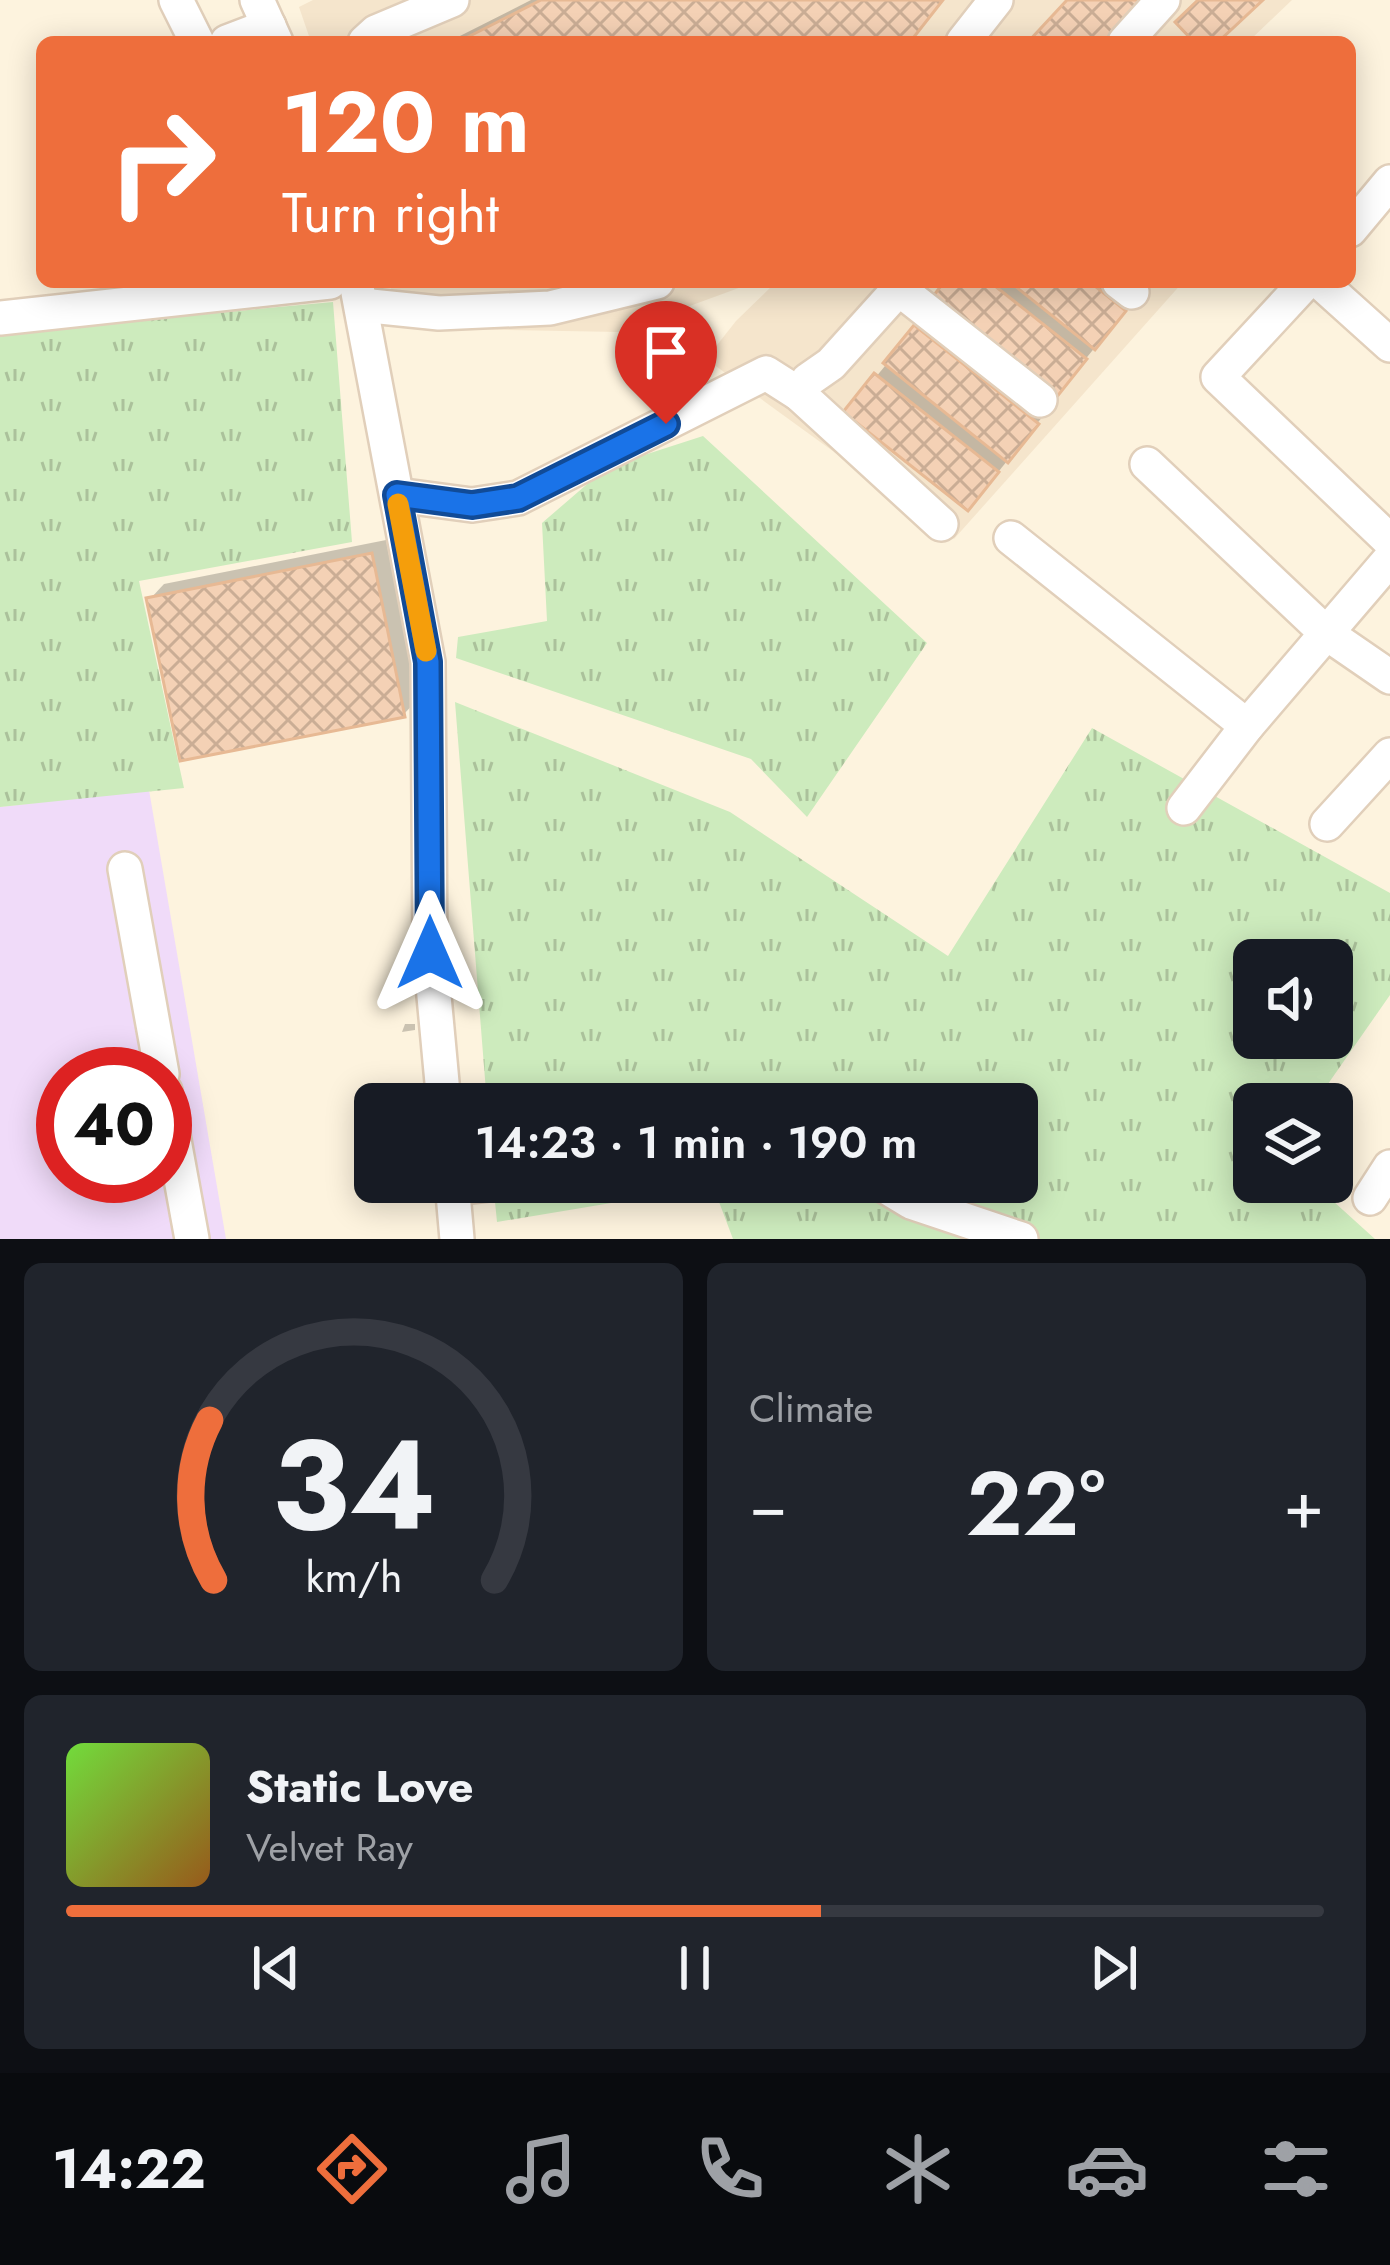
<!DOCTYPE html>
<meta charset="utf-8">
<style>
:root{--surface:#171b24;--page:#20242c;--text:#f1f3f6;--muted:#9ea1a6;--line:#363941;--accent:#ee6e3c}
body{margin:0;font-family:Jost,sans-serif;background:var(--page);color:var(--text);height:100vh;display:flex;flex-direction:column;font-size:45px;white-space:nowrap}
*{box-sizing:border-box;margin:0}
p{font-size:39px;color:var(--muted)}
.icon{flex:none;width:66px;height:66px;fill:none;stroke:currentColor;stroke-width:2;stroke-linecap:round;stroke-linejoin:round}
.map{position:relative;height:1239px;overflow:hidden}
.side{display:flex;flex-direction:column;gap:24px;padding:24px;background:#0d0f14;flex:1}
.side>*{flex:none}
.top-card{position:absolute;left:36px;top:36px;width:1320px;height:252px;border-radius:18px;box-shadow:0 6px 30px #0003;background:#ee6e3c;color:#fff;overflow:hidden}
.controls{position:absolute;left:1233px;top:939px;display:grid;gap:24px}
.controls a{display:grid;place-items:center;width:120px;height:120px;border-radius:18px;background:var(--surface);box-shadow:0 6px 30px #0003;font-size:60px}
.speed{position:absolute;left:36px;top:1047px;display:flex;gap:24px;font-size:60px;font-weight:700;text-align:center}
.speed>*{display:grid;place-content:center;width:156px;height:156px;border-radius:50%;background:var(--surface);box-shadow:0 6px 30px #0003;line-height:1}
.speed .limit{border:18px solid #d22;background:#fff;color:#111}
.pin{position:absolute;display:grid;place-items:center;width:102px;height:102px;color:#fff;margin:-123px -51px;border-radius:50% 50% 50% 0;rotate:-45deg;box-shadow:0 0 12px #0007}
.pin .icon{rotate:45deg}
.me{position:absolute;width:132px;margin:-66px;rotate:0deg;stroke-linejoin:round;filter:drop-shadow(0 0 9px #0008)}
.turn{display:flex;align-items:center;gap:42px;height:252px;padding:0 48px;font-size:54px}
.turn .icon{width:156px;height:156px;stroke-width:2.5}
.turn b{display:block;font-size:84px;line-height:102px}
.big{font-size:90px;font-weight:600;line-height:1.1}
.side .tile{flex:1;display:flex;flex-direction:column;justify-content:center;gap:18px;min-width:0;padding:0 42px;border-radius:18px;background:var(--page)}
.side .dial{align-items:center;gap:0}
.dial svg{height:312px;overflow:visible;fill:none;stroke:var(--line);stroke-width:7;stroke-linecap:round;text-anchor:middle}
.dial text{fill:var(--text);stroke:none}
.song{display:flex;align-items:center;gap:36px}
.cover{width:144px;height:144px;border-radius:18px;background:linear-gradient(135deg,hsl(100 70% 55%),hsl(30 70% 35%))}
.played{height:12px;border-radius:6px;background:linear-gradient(90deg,var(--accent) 60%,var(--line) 60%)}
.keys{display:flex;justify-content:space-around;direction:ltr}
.heat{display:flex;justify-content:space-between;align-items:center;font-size:66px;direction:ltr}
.side .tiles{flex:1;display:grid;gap:24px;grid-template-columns:1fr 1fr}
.tile:last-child{grid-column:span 2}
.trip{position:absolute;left:354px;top:1083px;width:684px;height:120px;border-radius:18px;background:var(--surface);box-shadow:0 6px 30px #0003;font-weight:600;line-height:120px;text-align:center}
.dock{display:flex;height:192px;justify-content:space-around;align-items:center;background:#090b0e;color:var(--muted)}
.dock .icon{width:84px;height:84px}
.dock .active{color:var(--accent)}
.dock b{font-size:54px;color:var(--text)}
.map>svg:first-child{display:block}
.residential{fill:#f5e5cc}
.education{fill:#f0dbf9;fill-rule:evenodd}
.grass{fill:url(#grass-tufts);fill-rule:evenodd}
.shadow{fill:#0003}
.building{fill:url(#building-cross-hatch);stroke:#e7b994;stroke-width:3}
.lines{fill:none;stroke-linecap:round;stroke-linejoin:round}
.minor-casing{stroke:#e1cfba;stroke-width:38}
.minor{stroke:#fff;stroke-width:33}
.route-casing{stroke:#114b97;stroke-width:30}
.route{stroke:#1a73e8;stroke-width:21}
.slow{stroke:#f59e0b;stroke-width:21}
</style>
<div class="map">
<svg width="1390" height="1239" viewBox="0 0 1390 1239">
<defs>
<pattern id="grass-tufts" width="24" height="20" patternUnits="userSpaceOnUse" patternTransform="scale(3)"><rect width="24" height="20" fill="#cdebbd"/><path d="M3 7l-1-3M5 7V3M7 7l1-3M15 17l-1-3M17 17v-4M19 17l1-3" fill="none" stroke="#abc19b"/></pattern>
<pattern id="building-cross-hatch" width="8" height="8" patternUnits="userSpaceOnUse" patternTransform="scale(3)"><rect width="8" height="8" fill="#f4d1b5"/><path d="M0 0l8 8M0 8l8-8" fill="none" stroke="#caad95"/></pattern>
</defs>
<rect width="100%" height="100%" fill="#fdf3de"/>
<!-- residential -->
<g class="residential">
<path d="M313 0H1292L1248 42H311L299 7Z"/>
<path d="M389 282H755L619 332 404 328Z"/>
<path d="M776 282H1183L954 539 706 359 736 321Z"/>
</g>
<!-- education -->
<path class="education" d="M149 790 226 1239H0V807ZM63 1074H165V1176H63Z"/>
<!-- grass -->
<g class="grass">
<path d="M333 302 352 542 139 581 184 788 0 807V333Z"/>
<path d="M703 436 927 643 807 817 751 759 456 658 458 637 547 621 542 523 607 467Z"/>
<path d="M455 702 730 812 948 956 1092 728 1390 893V995L1314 1104H1254V1182H1312L1375 1239H733L713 1186 497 1222 493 1182H1017V1104H487ZM1254 960H1332V1038H1254Z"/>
</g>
<!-- shadow -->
<g class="shadow">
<path d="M531 0H943L910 42H448Z"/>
<path d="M948 282H1114L1135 298 1066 383Z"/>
<path d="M926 316 1047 411 979 496 848 411Z"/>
<path d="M386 540 418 699 404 714 150 599 164 584Z"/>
<path d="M405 1024H415V1030L402 1032Z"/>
</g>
<!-- building -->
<g class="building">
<path d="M541 0H943L910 42H458Z"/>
<path d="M1067 0H1145L1106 42H1028Z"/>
<path d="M1198 0H1263L1218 42H1194L1175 22Z"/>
<path d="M944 282H990L1087 359 1056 398 931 299Z"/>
<path d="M1010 282H1090L1126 311 1095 350Z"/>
<path d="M914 325 1039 424 1008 463 883 363Z"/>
<path d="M874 373 999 472 968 511 843 412Z"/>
<path d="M372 553 405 717 180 761 146 598Z"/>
</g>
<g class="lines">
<defs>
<g id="minor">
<path d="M176 0 197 42"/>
<path d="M257 0 276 42"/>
<path d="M227 42 269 26"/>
<path d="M365 42 376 32 452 0"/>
<path d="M963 42 996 0"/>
<path d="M1125 42 1163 0"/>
<path d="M1350 230 1390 182"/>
<path d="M356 282 428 662 430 953 444 1104"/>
<path d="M1119 282 1132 292"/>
<path d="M1306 282 1218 377 1390 541"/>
<path d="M1320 282 1390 345"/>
<path d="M899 289 1040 400"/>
<path d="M361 305 439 313 550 308 657 282"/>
<path d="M0 318 330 282"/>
<path d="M799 394 808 380 831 364 905 282"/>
<path d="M1147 464 1326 633 1390 677"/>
<path d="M397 495 472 505 518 498 766 373 799 394 941 524"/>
<path d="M1011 538 1247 726"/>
<path d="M1184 808 1247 726 1390 559"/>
<path d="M1327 824 1390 755"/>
<path d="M125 869 162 1074"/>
<path d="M165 1091 192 1239"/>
<path d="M452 1182 457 1239"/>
<path d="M878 1182 911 1202 1021 1239"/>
<path d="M452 1188 506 1182"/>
<path d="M1370 1198 1390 1167"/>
</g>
</defs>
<!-- minor casing -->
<use href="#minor" class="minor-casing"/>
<!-- minor -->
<use href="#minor" class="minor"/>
</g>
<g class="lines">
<defs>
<path id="route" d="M430 953 428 662 397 495 472 505 518 498 666 424"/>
</defs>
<!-- route casing -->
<use href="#route" class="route-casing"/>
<!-- route -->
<use href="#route" class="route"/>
<!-- slow -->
<path class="slow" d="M398 504 426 651"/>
</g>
</svg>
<div class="controls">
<a><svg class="icon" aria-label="sound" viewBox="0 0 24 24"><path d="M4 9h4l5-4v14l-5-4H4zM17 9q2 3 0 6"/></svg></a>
<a><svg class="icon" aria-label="layers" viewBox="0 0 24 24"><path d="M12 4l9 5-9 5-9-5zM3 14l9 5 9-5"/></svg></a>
</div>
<div class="speed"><div class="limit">40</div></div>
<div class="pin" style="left:666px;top:424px;background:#d93025"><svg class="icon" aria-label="arrive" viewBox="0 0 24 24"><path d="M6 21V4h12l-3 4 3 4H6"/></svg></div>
<svg class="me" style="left:430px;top:953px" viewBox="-20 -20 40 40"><path d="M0-17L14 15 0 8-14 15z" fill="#1a73e8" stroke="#fff" stroke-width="4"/></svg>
<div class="trip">14:23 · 1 min · 190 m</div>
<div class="top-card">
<div class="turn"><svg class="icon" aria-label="right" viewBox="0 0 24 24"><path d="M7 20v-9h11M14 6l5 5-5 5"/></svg><div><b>120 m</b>Turn right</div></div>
</div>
</div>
<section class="side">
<div class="tiles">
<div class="tile dial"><svg viewBox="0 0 100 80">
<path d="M14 69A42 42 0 1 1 86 69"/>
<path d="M14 69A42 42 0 0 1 13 28" stroke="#ee6e3c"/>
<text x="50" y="56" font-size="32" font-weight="700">34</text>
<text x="50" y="72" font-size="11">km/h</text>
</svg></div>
<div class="tile"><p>Climate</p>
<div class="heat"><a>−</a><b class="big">22°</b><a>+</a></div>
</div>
<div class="tile">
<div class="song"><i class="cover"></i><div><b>Static Love</b><p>Velvet Ray</p></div></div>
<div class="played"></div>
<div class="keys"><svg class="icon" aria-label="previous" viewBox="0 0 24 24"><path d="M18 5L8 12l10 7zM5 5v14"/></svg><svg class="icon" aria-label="pause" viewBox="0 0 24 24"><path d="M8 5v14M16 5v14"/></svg><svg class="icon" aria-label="next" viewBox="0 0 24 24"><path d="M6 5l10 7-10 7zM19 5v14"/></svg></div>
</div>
</div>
</section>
<nav class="dock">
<b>14:22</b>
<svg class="icon active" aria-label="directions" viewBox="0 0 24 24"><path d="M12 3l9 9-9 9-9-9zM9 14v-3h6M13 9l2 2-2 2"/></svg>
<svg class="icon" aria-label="music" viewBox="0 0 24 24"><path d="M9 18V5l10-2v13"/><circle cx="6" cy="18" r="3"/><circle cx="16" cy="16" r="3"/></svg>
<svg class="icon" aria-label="phone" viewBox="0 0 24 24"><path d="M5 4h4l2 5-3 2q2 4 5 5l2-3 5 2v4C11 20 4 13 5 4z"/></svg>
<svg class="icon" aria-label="climate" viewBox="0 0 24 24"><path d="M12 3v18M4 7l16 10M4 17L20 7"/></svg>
<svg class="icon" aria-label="car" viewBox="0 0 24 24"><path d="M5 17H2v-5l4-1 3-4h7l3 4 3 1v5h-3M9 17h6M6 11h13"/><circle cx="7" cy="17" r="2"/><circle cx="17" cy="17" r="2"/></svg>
<svg class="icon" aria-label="filters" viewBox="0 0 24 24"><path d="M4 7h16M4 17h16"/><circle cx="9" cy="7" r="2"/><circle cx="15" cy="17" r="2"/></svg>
</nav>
